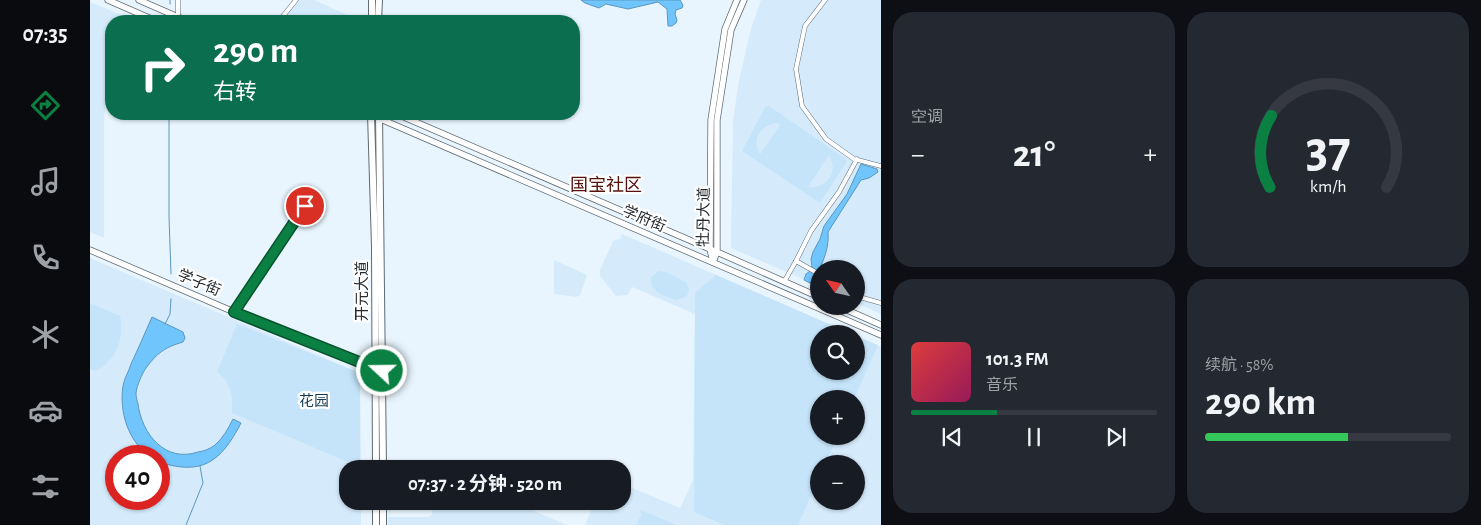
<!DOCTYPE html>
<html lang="zh">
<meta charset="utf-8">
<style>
:root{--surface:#171b24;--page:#242831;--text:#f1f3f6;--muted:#9ea1a6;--line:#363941;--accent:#0b8043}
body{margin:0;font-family:"Alegreya Sans","Noto Sans SC",sans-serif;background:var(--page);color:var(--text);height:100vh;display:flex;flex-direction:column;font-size:19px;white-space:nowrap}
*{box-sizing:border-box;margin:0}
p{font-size:16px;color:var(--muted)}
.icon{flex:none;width:28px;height:28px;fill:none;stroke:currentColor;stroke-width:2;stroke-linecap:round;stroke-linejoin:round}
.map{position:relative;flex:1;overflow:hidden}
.drawer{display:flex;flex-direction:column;gap:12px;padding:12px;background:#0d0f14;width:600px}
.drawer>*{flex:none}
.top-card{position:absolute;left:15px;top:15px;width:475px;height:105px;border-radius:20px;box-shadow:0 1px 4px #0004;background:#0b6e4f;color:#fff;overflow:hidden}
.needle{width:32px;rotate:304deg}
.controls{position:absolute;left:720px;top:260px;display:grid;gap:10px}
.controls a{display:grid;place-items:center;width:55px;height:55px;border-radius:50%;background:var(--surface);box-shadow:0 1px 4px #0004;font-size:25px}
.speed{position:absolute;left:15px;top:445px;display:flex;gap:10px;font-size:25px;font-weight:700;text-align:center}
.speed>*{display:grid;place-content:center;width:65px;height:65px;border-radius:50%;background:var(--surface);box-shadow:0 1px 4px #0004;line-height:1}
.speed .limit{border:8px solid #d22;background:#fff;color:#111}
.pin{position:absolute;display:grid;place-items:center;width:42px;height:42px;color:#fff;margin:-21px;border:2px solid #fff;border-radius:50%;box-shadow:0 1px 5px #0007}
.me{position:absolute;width:55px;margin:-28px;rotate:291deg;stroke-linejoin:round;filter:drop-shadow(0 0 4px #0008)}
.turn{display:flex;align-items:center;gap:18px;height:105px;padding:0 25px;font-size:22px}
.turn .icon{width:65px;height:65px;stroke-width:2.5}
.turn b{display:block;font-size:35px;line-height:42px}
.big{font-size:38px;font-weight:700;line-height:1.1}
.drawer .card{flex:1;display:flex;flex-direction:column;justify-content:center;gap:8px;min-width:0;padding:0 18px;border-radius:20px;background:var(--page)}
.drawer .dial{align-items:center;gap:0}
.dial svg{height:130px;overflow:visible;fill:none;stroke:var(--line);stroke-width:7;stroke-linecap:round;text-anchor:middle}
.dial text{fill:var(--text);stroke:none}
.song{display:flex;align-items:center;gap:15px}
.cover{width:60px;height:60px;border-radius:8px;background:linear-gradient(135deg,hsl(0 70% 55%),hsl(330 70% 35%))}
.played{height:5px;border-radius:2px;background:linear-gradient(90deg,var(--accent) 35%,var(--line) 35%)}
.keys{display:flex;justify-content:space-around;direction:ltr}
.heat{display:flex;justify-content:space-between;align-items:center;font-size:28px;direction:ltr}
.charge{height:8px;border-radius:4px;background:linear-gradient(90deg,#34c759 58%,var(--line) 0)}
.drawer .tiles{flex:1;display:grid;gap:12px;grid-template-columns:repeat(2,1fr)}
.trip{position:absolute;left:249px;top:460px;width:292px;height:50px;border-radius:20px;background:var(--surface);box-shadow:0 1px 4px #0004;font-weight:700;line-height:50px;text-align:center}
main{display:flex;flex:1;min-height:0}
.menu{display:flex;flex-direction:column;width:90px;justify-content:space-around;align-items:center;background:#090b0e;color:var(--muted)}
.menu .icon{width:35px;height:35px}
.menu .selected{color:var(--accent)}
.menu b{font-size:22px;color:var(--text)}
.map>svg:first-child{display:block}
.built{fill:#d5ebfc;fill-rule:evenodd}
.green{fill:#c5e4fa;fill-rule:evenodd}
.water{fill:#70c5fc;stroke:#5a97be}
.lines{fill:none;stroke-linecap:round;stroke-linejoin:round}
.stream{stroke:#5a97be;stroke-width:1}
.street-casing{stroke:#5d6b74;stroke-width:5}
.secondary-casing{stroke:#5d6b74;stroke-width:7}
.primary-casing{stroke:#5d6b74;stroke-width:8}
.street{stroke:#fff;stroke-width:4}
.secondary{stroke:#fff;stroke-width:5.5}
.primary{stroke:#fff;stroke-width:6}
.route-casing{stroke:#07532c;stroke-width:12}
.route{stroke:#0b8043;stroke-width:9}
.labels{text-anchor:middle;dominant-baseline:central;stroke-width:4.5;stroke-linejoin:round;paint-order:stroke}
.street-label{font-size:15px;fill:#252b2f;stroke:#fff}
.park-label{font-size:15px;fill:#173b52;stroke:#fff}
.quarter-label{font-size:18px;fill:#54100b;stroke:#fff}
</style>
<main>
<nav class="menu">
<b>07:35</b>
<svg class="icon selected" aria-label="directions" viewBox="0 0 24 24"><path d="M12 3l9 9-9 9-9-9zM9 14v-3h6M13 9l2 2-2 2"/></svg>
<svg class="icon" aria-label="music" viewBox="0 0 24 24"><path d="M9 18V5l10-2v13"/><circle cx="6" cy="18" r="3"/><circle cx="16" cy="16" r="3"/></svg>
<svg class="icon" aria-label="phone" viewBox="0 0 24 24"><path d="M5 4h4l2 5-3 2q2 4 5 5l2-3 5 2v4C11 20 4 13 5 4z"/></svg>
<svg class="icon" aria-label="climate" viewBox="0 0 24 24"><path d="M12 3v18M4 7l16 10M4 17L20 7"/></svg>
<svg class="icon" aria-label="car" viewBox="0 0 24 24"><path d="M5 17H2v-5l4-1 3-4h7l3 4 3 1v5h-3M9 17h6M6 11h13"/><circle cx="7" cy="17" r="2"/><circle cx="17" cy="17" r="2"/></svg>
<svg class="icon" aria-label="filters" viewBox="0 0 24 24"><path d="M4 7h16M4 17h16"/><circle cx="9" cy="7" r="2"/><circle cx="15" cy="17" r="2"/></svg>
</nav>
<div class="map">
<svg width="791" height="525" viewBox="0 0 791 525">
<rect width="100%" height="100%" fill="#e8f5fe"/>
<!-- built -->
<g class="built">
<path d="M209 0H224L260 16 259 21H192Z"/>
<path d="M671 0H791V314L766 303V269H729V286L641 248 643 120 649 80 661 29Z"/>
<path d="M0 2 32 15 30 21H21V49L18 61 14 123V238L0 232Z"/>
<path d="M532 234 762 334H729V371H766V336L791 347V525H495L505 501H532L533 484 590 508 603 480 605 314 542 287 538 295 526 296 510 276V270L523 241 530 239ZM729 399H766V436H729ZM729 464H766V501H729Z"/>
<path d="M0 258 270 373 271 469H258V501H271V525H0ZM26 456H69V499H26Z"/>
<path d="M464 260 497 275 490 295 486 297 464 294Z"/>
<path d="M343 501H421L477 525H298V517H338L342 515Z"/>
</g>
<!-- green -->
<g class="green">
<path d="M679 106 756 159V163L730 203 652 151 675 107ZM686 123 691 124 670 154C661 140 670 126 686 123ZM739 155C749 172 737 189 718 187Z"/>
<path d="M569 271 576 272 596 282 599 289 597 296 587 300C576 297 558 292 561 277Z"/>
<path d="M626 275 762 334H729V371H766V336L788 345 764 399H729V436H748L735 464H729V478L708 525H634L604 512 605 293Z"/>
<path d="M0 303 30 316C35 337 26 362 5 371L0 369Z"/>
<path d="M147 324 270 373V467L142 413C143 395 141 383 127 372Z"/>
<path d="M551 510 586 525H546L552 514 550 513Z"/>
</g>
<!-- water -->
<g class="water">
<path d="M491 0H590L593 5 592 8 586 10 585 14 587 20 586 23 582 26H578L577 9 568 2 538 9 516 4 509 8 495 3Z"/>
<path d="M771 164 787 169 788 172 779 178 771 180 738 232C740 252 729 267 724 285L714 280 716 274 720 271 722 266 721 259 723 252 730 239 734 226 757 194Z"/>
<path d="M62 317 93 332 95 338 93 342C75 347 67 353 56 368 52 374 47 385 46 393 46 396 47 401 48 404 52 434 75 463 108 452 114 451 120 449 125 445 133 438 138 429 143 419L151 423C131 462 112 476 69 462V456H60C38 442 29 411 33 386 34 379 39 371 41 364 48 349 55 333 62 317Z"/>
</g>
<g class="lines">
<!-- stream -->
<g class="stream">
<path d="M80 0V4"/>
<path d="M79 114V217L81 274"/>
<path d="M75 324 80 314 81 299"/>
<path d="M96 525 113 483 110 466"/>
</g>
<defs>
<g id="street">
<path d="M88 0V18"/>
<path d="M735 0 715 26 706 69 712 106 736 139 764 159 791 166"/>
<path d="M189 21 206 0"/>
<path d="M706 261 729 274"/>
<path d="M694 282 706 261 721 231 749 192 767 159"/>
<path d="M766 296 791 303"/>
<path d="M143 313 215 206"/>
</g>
<g id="secondary">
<path d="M18 0 66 21"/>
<path d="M49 0 97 21"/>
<path d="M279 114 791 335"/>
<path d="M307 114 627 252 729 297"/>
<path d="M0 250 144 312 289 370"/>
<path d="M623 262 627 252V120L641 30 654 0"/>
<path d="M623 262 620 249 621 120 635 29 647 0"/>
<path d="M748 306 791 325"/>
</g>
<g id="primary">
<path d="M282 21V0"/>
<path d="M288 21 289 0"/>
<path d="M281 114 285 247 286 469"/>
<path d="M289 114 293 469"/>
<path d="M286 501V525"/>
<path d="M293 501V525"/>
</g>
</defs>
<!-- street casing -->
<use href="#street" class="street-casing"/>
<!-- secondary casing -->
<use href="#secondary" class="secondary-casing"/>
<!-- primary casing -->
<use href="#primary" class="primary-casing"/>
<!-- street -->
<use href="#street" class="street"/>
<!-- secondary -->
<use href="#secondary" class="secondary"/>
<!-- primary -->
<use href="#primary" class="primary"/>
</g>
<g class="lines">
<defs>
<path id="route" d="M215 206 144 312 292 371"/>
</defs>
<!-- route casing -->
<use href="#route" class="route-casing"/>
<!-- route -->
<use href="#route" class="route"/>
</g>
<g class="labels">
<!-- street labels -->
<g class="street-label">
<text transform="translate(614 217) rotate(-89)">牡丹大道</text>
<text transform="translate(554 219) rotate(23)">学府街</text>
<text transform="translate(109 283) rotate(23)">学子街</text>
<text transform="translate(272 291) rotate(-90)">开元大道</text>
</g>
<!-- park labels -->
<g class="park-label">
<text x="224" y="401">花园</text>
</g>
<!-- quarter labels -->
<g class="quarter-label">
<text x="516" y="186">国宝社区</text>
</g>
</g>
</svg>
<div class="controls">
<a><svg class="needle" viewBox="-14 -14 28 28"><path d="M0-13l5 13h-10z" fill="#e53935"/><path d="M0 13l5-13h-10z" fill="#9ea1a6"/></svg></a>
<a><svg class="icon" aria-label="search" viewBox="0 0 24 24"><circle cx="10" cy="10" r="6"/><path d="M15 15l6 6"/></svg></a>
<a>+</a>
<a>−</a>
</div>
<div class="speed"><div class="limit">40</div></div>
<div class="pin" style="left:215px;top:206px;background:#d93025"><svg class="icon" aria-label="arrive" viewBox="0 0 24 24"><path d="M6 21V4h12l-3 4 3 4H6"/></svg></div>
<svg class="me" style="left:292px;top:371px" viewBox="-20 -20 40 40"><circle r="17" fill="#0b8043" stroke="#fff" stroke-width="3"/><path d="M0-11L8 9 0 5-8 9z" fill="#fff"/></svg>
<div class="trip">07:37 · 2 分钟 · 520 m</div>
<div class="top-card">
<div class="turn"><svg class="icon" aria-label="right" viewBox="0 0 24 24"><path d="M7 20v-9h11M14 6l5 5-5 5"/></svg><div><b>290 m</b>右转</div></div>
</div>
</div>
<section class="drawer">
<div class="tiles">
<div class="card"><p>空调</p>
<div class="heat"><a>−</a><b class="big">21°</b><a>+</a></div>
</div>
<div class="card dial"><svg viewBox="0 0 100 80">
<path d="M14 69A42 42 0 1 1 86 69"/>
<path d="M14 69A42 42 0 0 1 15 25" stroke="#0b8043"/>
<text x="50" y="56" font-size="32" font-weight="700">37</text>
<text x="50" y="72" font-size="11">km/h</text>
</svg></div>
<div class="card">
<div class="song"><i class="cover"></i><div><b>101.3 FM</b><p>音乐</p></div></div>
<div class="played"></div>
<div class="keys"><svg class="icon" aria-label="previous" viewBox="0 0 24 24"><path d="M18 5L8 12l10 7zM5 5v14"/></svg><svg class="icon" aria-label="pause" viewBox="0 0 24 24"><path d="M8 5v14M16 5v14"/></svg><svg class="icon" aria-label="next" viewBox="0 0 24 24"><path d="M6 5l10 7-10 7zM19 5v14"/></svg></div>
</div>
<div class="card"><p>续航 · 58%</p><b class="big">290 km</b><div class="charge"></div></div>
</div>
</section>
</main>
